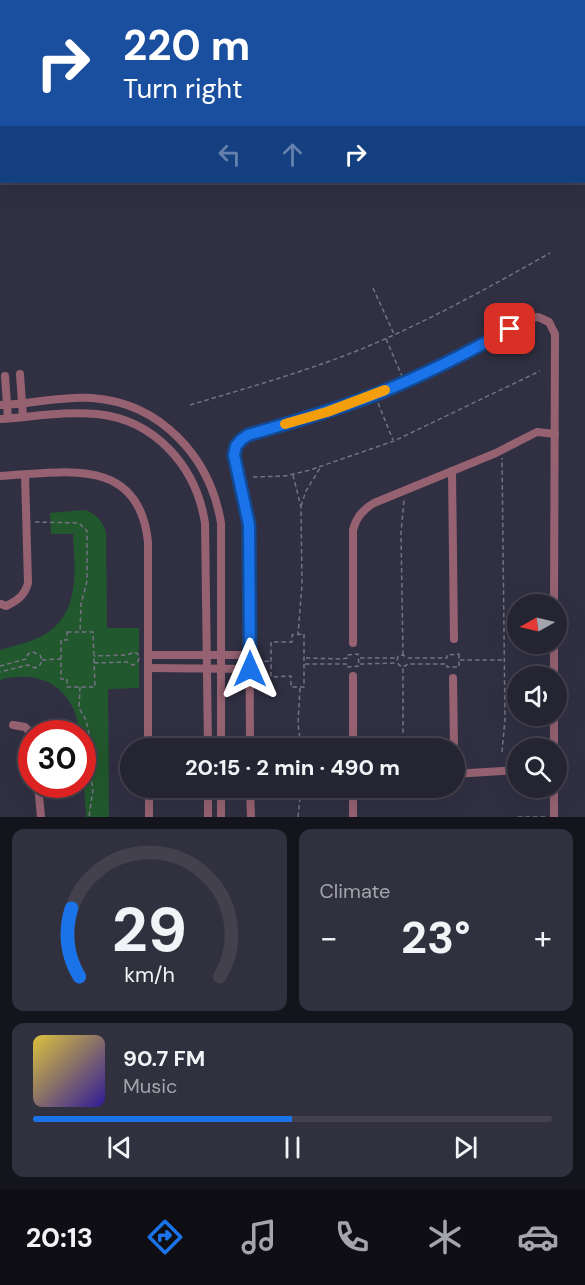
<!DOCTYPE html>
<meta charset="utf-8">
<style>
:root{--surface:#252432;--page:#31303e;--text:#f1f3f6;--muted:#a3a4ac;--line:#42414d;--accent:#1a73e8}
body{margin:0;font-family:"DM Sans",sans-serif;background:var(--page);color:var(--text);height:100vh;display:flex;flex-direction:column;font-size:22px;white-space:nowrap}
*{box-sizing:border-box;margin:0}
p{font-size:20px;color:var(--muted)}
.icon{flex:none;width:33px;height:33px;fill:none;stroke:currentColor;stroke-width:2;stroke-linecap:round;stroke-linejoin:round}
.map{position:relative;height:817px;overflow:hidden}
.details{display:flex;flex-direction:column;gap:12px;padding:12px;background:#14141c;flex:1}
.details>*{flex:none}
.guide{position:absolute;left:0px;top:0px;width:585px;height:183px;box-shadow:0 6px 24px #0002,0 0 0 2px var(--line);background:#1a4fa0;color:#fff;overflow:hidden}
.needle{width:39px;rotate:262deg}
.buttons{position:absolute;left:507px;top:594px;display:grid;gap:12px}
.buttons a{display:grid;place-items:center;width:60px;height:60px;border-radius:50%;background:var(--surface);box-shadow:0 6px 24px #0002,0 0 0 2px var(--line);font-size:30px}
.speed{position:absolute;left:18px;top:720px;display:flex;gap:12px;font-size:30px;font-weight:700;text-align:center}
.speed>*{display:grid;place-content:center;width:78px;height:78px;border-radius:50%;background:var(--surface);box-shadow:0 6px 24px #0002,0 0 0 2px var(--line);line-height:1}
.speed .limit{border:9px solid #d22;background:#fff;color:#111}
.pin{position:absolute;display:grid;place-items:center;width:51px;height:51px;color:#fff;margin:-26px;border-radius:12px;box-shadow:0 3px 9px #0006}
.me{position:absolute;width:66px;margin:-33px;rotate:0deg;stroke-linejoin:round;filter:drop-shadow(0 0 4px #0008)}
.turn{display:flex;align-items:center;gap:21px;height:126px;padding:0 24px;font-size:27px}
.turn .icon{width:78px;height:78px;stroke-width:2.5}
.turn b{display:block;font-size:42px;line-height:51px}
.lanes{display:flex;align-items:center;height:57px;padding:0 24px;background:#0003;justify-content:center;gap:30px;direction:ltr}
.lanes .off{opacity:.35}
.big{font-size:45px;font-weight:700;line-height:1.1}
.details .tile{flex:1;display:flex;flex-direction:column;justify-content:center;gap:9px;min-width:0;padding:0 21px;border-radius:12px;background:var(--page)}
.details .dial{align-items:center;gap:0}
.dial svg{height:156px;overflow:visible;fill:none;stroke:var(--line);stroke-width:7;stroke-linecap:round;text-anchor:middle}
.dial text{fill:var(--text);stroke:none}
.song{display:flex;align-items:center;gap:18px}
.cover{width:72px;height:72px;border-radius:9px;background:linear-gradient(135deg,hsl(50 70% 55%),hsl(250 70% 35%))}
.played{height:6px;border-radius:3px;background:linear-gradient(90deg,var(--accent) 50%,var(--line) 50%)}
.keys{display:flex;justify-content:space-around;direction:ltr}
.heat{display:flex;justify-content:space-between;align-items:center;font-size:33px;direction:ltr}
.details .tiles{flex:1;display:grid;gap:12px;grid-template-columns:1fr 1fr}
.tile:last-child{grid-column:span 2}
.trip{position:absolute;left:120px;top:738px;width:345px;height:60px;border-radius:30px;background:var(--surface);box-shadow:0 6px 24px #0002,0 0 0 2px var(--line);font-weight:700;line-height:60px;text-align:center}
.menu{display:flex;height:96px;justify-content:space-around;align-items:center;background:#0f0e14;color:var(--muted)}
.menu .icon{width:42px;height:42px}
.menu .on{color:var(--accent)}
.menu b{font-size:27px;color:var(--text)}
.map>svg:first-child{display:block}
.green{fill:#22582d}
.lines{fill:none;stroke-linecap:round;stroke-linejoin:round}
.path{stroke:#737383;stroke-width:1.5;stroke-dasharray:4.5 3;stroke-linecap:butt}
.minor{stroke:#966271;stroke-width:8}
.route-casing{stroke:#114b97;stroke-width:15}
.route{stroke:#1a73e8;stroke-width:10}
.slow{stroke:#f59e0b;stroke-width:10}
</style>
<div class="map">
<svg width="585" height="817" viewBox="0 0 585 817">
<rect width="100%" height="100%" fill="#313043"/>
<!-- green -->
<path class="green" d="M85 510C96 514 102 520 106 532L107 628H139V688L108 689 109 817H86L83 773 82 734 79 733C76 689 42 668 0 680V650C13 646 28 643 40 637 81 617 75 571 73 534H51L50 513Z"/>
<g class="lines">
<!-- path -->
<g class="path">
<path d="M373 288 394 334"/>
<path d="M386 339 402 376"/>
<path d="M378 403 393 440"/>
<path d="M190 405C247 388 304 372 359 350 425 323 488 288 550 253"/>
<path d="M293 475 301 507 302 585 298 634"/>
<path d="M253 477 285 476 310 470 394 441 540 371"/>
<path d="M301 506 306 491 320 468"/>
<path d="M35 522 79 523 87 531V581L81 604 80 631"/>
<path d="M67 632H93L95 687H67V679H61V640H67Z"/>
<path d="M304 634V687H291V676L271 677V642H292V635Z"/>
<path d="M459 654V667H447V664H408L403 667 399 665 397 661 398 656 403 655 408 658H447V655Z"/>
<path d="M403 655 401 533 404 500"/>
<path d="M360 658H397"/>
<path d="M42 660 61 659"/>
<path d="M460 660H503"/>
<path d="M257 662 270 661"/>
<path d="M94 663 127 662 133 665 137 663 139 659 138 654 134 652 127 655 94 656"/>
<path d="M305 664H348V667L359 666 358 654 347 655V658L342 659 306 658"/>
<path d="M360 664 397 663"/>
<path d="M0 666 26 659 28 654 33 652 40 655 42 660 40 665 35 668 28 665 0 672"/>
<path d="M80 687 79 708 86 720 90 738 88 765 93 789 89 817"/>
<path d="M300 688 298 723 301 748"/>
<path d="M403 748V668"/>
<path d="M502 752 505 719 502 458"/>
<path d="M298 817 301 788"/>
<path d="M518 817H547"/>
</g>
<!-- minor -->
<g class="minor">
<path d="M20 374 23 417"/>
<path d="M5 376 8 418"/>
<path d="M0 405C30 404 62 396 92 398 161 403 210 457 221 523V748"/>
<path d="M0 419C32 417 65 411 97 414 155 420 196 466 205 523L208 748"/>
<path d="M452 471 454 639"/>
<path d="M0 476C62 473 139 454 148 542V748"/>
<path d="M1 604 6 606C17 601 25 595 28 583L25 475"/>
<path d="M353 643V530C356 518 363 509 374 503L496 453 537 432 555 434"/>
<path d="M148 655H250"/>
<path d="M148 668 250 669"/>
<path d="M554 676V644"/>
<path d="M453 678 454 748"/>
<path d="M13 725 25 727 32 734"/>
<path d="M250 748 249 525 234 455 236 446 241 439 248 435C301 419 354 404 405 382 447 364 487 342 527 319L538 317 549 322 555 334 554 604"/>
<path d="M353 748V676"/>
<path d="M554 748V716"/>
<path d="M454 774 518 770"/>
<path d="M38 784 41 817"/>
<path d="M149 788V817"/>
<path d="M208 788V817"/>
<path d="M221 788V817"/>
<path d="M250 788 251 817"/>
<path d="M353 788V817"/>
<path d="M554 817V788"/>
</g>
</g>
<g class="lines">
<defs>
<path id="route" d="M250 669 249 525 234 455 236 446 241 440 248 435C292 422 336 410 379 393 424 375 467 353 510 329"/>
</defs>
<!-- route casing -->
<use href="#route" class="route-casing"/>
<!-- route -->
<use href="#route" class="route"/>
<!-- slow -->
<path class="slow" d="M285 424 327 412 385 390"/>
</g>
</svg>
<div class="buttons">
<a><svg class="needle" viewBox="-14 -14 28 28"><path d="M0-13l5 13h-10z" fill="#e53935"/><path d="M0 13l5-13h-10z" fill="#a3a4ac"/></svg></a>
<a><svg class="icon" aria-label="sound" viewBox="0 0 24 24"><path d="M4 9h4l5-4v14l-5-4H4zM17 9q2 3 0 6"/></svg></a>
<a><svg class="icon" aria-label="search" viewBox="0 0 24 24"><circle cx="10" cy="10" r="6"/><path d="M15 15l6 6"/></svg></a>
</div>
<div class="speed"><div class="limit">30</div></div>
<div class="pin" style="left:510px;top:329px;background:#d93025"><svg class="icon" aria-label="arrive" viewBox="0 0 24 24"><path d="M6 21V4h12l-3 4 3 4H6"/></svg></div>
<svg class="me" style="left:250px;top:669px" viewBox="-20 -20 40 40"><path d="M0-17L14 15 0 8-14 15z" fill="#1a73e8" stroke="#fff" stroke-width="4"/></svg>
<div class="trip">20:15 · 2 min · 490 m</div>
<div class="guide">
<div class="turn"><svg class="icon" aria-label="right" viewBox="0 0 24 24"><path d="M7 20v-9h11M14 6l5 5-5 5"/></svg><div><b>220 m</b>Turn right</div></div>
<div class="lanes"><svg class="icon off" aria-label="left" viewBox="0 0 24 24"><path d="M17 20v-9H6M10 6l-5 5 5 5"/></svg><svg class="icon off" aria-label="ahead" viewBox="0 0 24 24"><path d="M12 20V5M6 11l6-6 6 6"/></svg><svg class="icon" aria-label="right" viewBox="0 0 24 24"><path d="M7 20v-9h11M14 6l5 5-5 5"/></svg></div>
</div>
</div>
<section class="details">
<div class="tiles">
<div class="tile dial"><svg viewBox="0 0 100 80">
<path d="M14 69A42 42 0 1 1 86 69"/>
<path d="M14 69A42 42 0 0 1 10 34" stroke="#1a73e8"/>
<text x="50" y="56" font-size="32" font-weight="700">29</text>
<text x="50" y="72" font-size="11">km/h</text>
</svg></div>
<div class="tile"><p>Climate</p>
<div class="heat"><a>−</a><b class="big">23°</b><a>+</a></div>
</div>
<div class="tile">
<div class="song"><i class="cover"></i><div><b>90.7 FM</b><p>Music</p></div></div>
<div class="played"></div>
<div class="keys"><svg class="icon" aria-label="previous" viewBox="0 0 24 24"><path d="M18 5L8 12l10 7zM5 5v14"/></svg><svg class="icon" aria-label="pause" viewBox="0 0 24 24"><path d="M8 5v14M16 5v14"/></svg><svg class="icon" aria-label="next" viewBox="0 0 24 24"><path d="M6 5l10 7-10 7zM19 5v14"/></svg></div>
</div>
</div>
</section>
<nav class="menu">
<b>20:13</b>
<svg class="icon on" aria-label="directions" viewBox="0 0 24 24"><path d="M12 3l9 9-9 9-9-9zM9 14v-3h6M13 9l2 2-2 2"/></svg>
<svg class="icon" aria-label="music" viewBox="0 0 24 24"><path d="M9 18V5l10-2v13"/><circle cx="6" cy="18" r="3"/><circle cx="16" cy="16" r="3"/></svg>
<svg class="icon" aria-label="phone" viewBox="0 0 24 24"><path d="M5 4h4l2 5-3 2q2 4 5 5l2-3 5 2v4C11 20 4 13 5 4z"/></svg>
<svg class="icon" aria-label="climate" viewBox="0 0 24 24"><path d="M12 3v18M4 7l16 10M4 17L20 7"/></svg>
<svg class="icon" aria-label="car" viewBox="0 0 24 24"><path d="M5 17H2v-5l4-1 3-4h7l3 4 3 1v5h-3M9 17h6M6 11h13"/><circle cx="7" cy="17" r="2"/><circle cx="17" cy="17" r="2"/></svg>
</nav>
